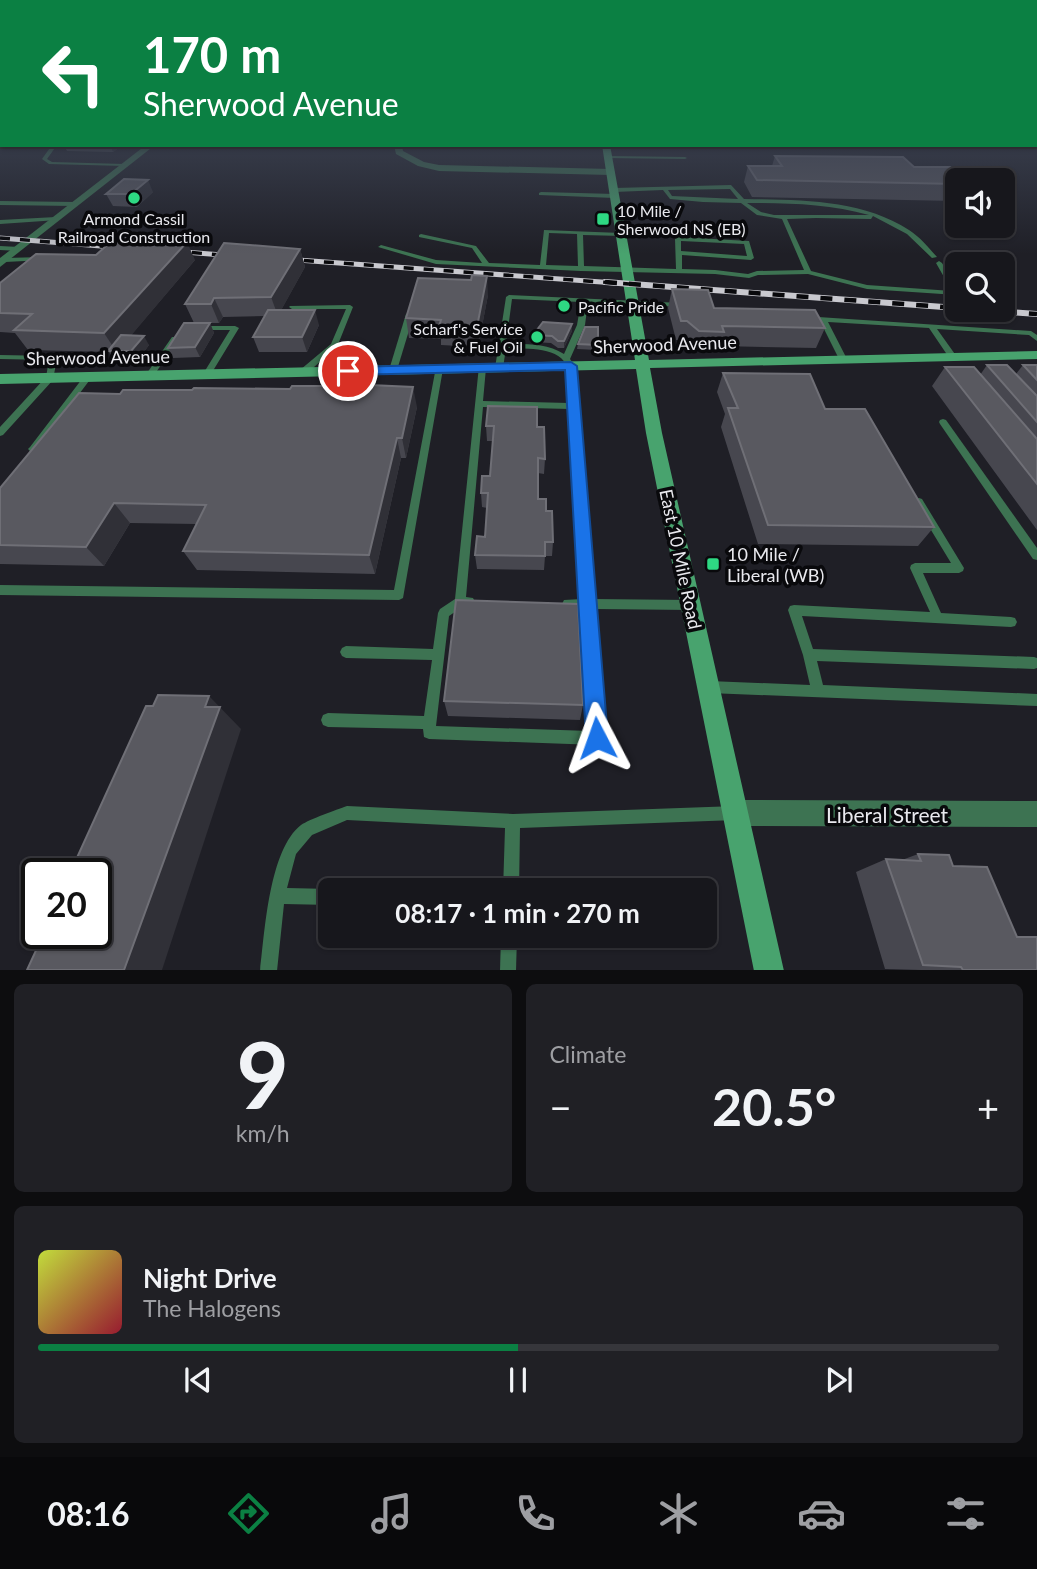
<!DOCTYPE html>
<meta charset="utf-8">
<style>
:root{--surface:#17171c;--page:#202025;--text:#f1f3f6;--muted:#9e9fa3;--line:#36363b;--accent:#0b8043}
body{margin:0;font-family:Lato,sans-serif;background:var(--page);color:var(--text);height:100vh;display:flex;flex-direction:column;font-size:26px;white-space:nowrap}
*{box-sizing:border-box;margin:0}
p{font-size:23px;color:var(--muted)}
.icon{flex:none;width:38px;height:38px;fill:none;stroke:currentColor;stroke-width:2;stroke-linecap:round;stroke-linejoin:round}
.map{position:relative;height:970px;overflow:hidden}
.side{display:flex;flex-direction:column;gap:14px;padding:14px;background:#0d0d0f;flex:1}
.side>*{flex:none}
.banner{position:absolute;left:0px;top:0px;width:1038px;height:147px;box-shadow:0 2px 5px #0004,0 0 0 2px var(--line);background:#0b8043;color:#fff;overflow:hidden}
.controls{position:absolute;left:945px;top:168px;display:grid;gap:14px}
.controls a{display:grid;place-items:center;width:70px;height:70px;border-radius:10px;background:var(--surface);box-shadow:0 2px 5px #0004,0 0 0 2px var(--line);font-size:35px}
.speed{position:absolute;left:21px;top:858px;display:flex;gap:14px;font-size:35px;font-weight:700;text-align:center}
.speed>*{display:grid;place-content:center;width:91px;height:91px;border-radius:50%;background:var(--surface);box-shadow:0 2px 5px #0004,0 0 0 2px var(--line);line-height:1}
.speed .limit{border:4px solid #111;border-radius:10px;background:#fff;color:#111}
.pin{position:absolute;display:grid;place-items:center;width:60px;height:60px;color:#fff;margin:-30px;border:4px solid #fff;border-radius:50%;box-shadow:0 2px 7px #0007}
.me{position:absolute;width:77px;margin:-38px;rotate:356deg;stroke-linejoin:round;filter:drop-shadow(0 0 5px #0008)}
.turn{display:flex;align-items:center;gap:24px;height:147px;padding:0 28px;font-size:32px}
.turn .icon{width:91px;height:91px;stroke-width:2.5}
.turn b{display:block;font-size:49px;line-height:60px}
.big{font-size:52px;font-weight:700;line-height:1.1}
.side .tile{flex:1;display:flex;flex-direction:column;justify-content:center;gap:10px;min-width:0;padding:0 24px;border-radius:10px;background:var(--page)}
.side .dial{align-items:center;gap:0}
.dial b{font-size:91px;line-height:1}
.song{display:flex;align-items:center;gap:21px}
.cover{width:84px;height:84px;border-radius:10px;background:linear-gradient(135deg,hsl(70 70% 55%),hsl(350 70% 35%))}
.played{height:7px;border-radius:4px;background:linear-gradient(90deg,var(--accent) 50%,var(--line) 50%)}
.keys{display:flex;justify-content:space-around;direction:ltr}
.heat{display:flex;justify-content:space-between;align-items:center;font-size:38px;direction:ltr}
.side .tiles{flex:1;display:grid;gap:14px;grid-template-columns:1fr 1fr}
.tile:last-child{grid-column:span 2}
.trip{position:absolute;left:318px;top:878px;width:399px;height:70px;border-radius:10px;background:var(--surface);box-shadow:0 2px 5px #0004,0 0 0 2px var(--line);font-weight:700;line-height:70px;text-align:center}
.tabs{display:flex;height:112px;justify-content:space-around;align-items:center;background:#09090b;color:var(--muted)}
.tabs .icon{width:49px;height:49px}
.tabs .active{color:var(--accent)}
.tabs b{font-size:32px;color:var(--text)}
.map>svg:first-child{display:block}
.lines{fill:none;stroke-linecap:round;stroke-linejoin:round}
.lane{fill:#3d7352;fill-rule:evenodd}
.street{fill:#3d7352;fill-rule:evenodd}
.secondary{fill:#48a36e;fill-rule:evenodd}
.rail-far1-casing{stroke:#c9c9cf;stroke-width:5}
.rail-casing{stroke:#c9c9cf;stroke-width:6}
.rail-far1{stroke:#09090c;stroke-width:3.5;stroke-dasharray:10;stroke-linecap:butt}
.rail{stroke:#09090c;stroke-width:4.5;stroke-dasharray:12;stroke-linecap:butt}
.wall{fill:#47474f}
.shaded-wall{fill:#303037}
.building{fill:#595960;stroke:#6f6f76;stroke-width:2}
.route{fill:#1a73e8;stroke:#114b97;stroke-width:2}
.poi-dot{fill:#2ed883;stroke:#09090c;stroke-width:2.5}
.labels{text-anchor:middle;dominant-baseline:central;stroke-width:7;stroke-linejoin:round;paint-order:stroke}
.far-poi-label{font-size:16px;fill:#e9e9ee;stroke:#09090c;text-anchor:start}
.street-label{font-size:18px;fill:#e9e9ee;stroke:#09090c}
.poi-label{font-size:18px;fill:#e9e9ee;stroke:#09090c;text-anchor:start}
.near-street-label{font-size:21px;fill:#e9e9ee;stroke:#09090c}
</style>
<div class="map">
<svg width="1037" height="971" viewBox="0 0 1037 971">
<rect width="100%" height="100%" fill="#1f1f26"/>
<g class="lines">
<!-- lane -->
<g class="lane">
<rect x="0" y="123" width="2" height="3"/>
<rect x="0" y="135" width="2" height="2"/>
<path d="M52 145H57L47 159 52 162 125 164 127 165 125 166 49 164 42 159Z"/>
<path d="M608 156 685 157 687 158 685 159 606 158Z"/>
<path d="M731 185 744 199C800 200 861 199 909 230 920 237 929 248 937 257L932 258 907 234 873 216 871 219 816 218 787 219 811 271 867 285 952 291 936 263 939 261 942 263 957 288V295L867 289 808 274 758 275 749 278 715 274 581 271 436 264 378 247 381 245 436 260 482 263 472 248 419 237V235L421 234 476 246 489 263 540 265 544 230 621 233 623 234V236L583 235 584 266 676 269 675 239 678 237 749 241 754 258 751 260 682 255V269L715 270 748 274 757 271 804 270 782 219 757 215 741 203 703 202 670 199 663 190 614 192 611 190 614 188ZM730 189 738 199 672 196 668 190ZM747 203C789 203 829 204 869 215H774L761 212ZM549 233 577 234 578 266 546 265ZM681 241 744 244 747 256 681 251Z"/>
<path d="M541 192 615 194 618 196 615 198 539 195V193Z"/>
<path d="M0 201 75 202 78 204 75 206 0 205Z"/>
<path d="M56 217 59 219 58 220 0 224V220Z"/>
<path d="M0 246 19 247 22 249 19 251 0 250Z"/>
<path d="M43 257 46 259 45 260 5 262 2 260 5 258Z"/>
<path d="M509 295 681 303 684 305 681 307 588 302 585 325 570 359 575 366 593 599 691 600 695 601 697 605 695 609 691 610 594 609 604 738 602 743 597 745 429 739 424 737 423 729 328 727 323 725 321 720 323 715 328 713 424 716 432 660 346 658 342 656 340 652 342 648 346 646 433 649 438 613 440 609 455 599 479 366H485L486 368 483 401 569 403C569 392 570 379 567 368 562 346 523 349 506 348L503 368 499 370 495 368 506 297ZM512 299 581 302 577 325 564 354C547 343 526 344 506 344ZM483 407 570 409 582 599 564 600 562 604 564 608 583 609 590 731 436 726 449 616 462 607 473 606 475 602 473 598 466 597Z"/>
<path d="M350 305 353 307 337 347 306 374H300V370L331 344 346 309H292L289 307 290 306Z"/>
<path d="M410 312 414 314 397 370 396 372H390L389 370 406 314Z"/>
<path d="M803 316 1031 331 1037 335V341L1029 335 937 329 957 357 953 359H950L929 328 828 322 847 359 843 361 839 359 820 321 803 320Z"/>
<path d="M198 326H235L239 328 211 374 207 376 203 374 230 330H198Z"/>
<path d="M172 337H175L179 339 152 378H146L145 376Z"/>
<path d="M0 355 53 356 57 358 53 380 3 435 0 436V427L46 377 49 360 0 359Z"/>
<path d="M436 367H439L443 369 403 598 399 600 0 595V585L394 590Z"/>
<path d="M85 375H88L92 377 36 451H30L28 449 30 447Z"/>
<path d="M943 419 946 420 1037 548V560L1033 559 940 424 939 422 940 420Z"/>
<path d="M919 498 922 499 964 568 963 571 959 573H923L941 613 1011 617 1015 618 1017 622 1015 626 1011 627 802 616 813 649 1034 657 1037 658V668L1034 669 817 661 823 685 1037 694V706L709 693 705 691 703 687 705 683 709 681 810 685 803 655 788 610 790 606 794 605 930 612 910 568 911 565 915 563H951L914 502 916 499Z"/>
<path d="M347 806 513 814 736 806 741 808 743 813 741 818 736 820 520 828 519 891H503L505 828 347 820 312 835 296 854 287 888 331 889 335 891H331V905L284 904 277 971H260C265 931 269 850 301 825 310 819 336 810 347 806Z"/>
<path d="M501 936H517L516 971H500Z"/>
</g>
<!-- street -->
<g class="street">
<path d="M146 145H155L0 267V258Z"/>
<path d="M394 145H402L403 151 424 162 439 165 611 169 615 172 611 175 439 171 418 166 396 154Z"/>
<path d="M736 800 1037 801V827L736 826 727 822 723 813 727 804Z"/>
</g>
<!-- secondary -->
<path class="secondary" d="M602 145H610L649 360 1037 351V359L650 368 662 433 784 971H754L646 433 636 369 0 384V374L635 360Z"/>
<defs>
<g id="rail-far1">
<path d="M0 238 126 248"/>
<path d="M172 251 235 256"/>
<path d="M284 259 629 284"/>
</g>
<g id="rail">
<path d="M605 282 957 308"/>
<path d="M981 310 1037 314"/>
</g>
</defs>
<!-- rail-far1 casing -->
<use href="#rail-far1" class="rail-far1-casing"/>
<!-- rail casing -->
<use href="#rail" class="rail-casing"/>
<!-- rail-far1 -->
<use href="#rail-far1" class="rail-far1"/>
<!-- rail -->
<use href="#rail" class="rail"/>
</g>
<!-- wall -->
<g class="wall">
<path d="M64 145H133L130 147H120L113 152 67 151Z"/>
<path d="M775 156 914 167 957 180V201L752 197 744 182 748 166H772Z"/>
<path d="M153 192 137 207 113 206 106 194Z"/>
<path d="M300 249 305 267 281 310 319 325 307 352H259L253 337 265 316 223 317 219 323H210L214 333 200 357 173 358 168 348 194 323 185 304Z"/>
<path d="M195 260 131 335 149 345 137 361H114L109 352 28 350 15 333 0 332V283Z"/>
<path d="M672 289 714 308 825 328 816 348 719 346 718 351 694 350 682 340H676L668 308Z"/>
<path d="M488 295 478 347 441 345V339L409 338 406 318Z"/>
<path d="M598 327 597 350 577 349 578 344Z"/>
<path d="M572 331 564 348H558L551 343 533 342V335Z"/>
<path d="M987 365 1016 374 1023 365H1037V530L932 386 945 367 980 375Z"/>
<path d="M723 373 825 409 934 527 918 546 758 544 721 427 725 414 717 392Z"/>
<path d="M417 407 406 458H401L375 574 197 570 183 551 197 524 130 523 104 566 0 564V488Z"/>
<path d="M486 426 537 427 545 459 544 474 538 473V499L546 511 553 542 552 556H545L544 570 477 569 475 555 485 537 487 508 482 507 481 493 490 476 493 441H487Z"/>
<path d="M444 701 583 705 580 720 448 716Z"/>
<path d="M918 854 953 866 1017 937 1037 970H921L885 969 856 872 886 859 902 860Z"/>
</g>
<!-- shaded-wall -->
<g class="shaded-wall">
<path d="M110 145H119L120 147 113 152Z"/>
<path d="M148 180 153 192 137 207 131 194Z"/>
<path d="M187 242 195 260 118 351H116L104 333Z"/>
<path d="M300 249 305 267 278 316 271 297Z"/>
<path d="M487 276 488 295 478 347 477 327Z"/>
<path d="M214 298 223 317 219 323 211 304Z"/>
<path d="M315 310 319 325 307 352 302 337Z"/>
<path d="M210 323 214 333 200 357 195 347Z"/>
<path d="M572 324V331L564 348V341Z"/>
<path d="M144 336 149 345 137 361 131 351Z"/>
<path d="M413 387 417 407 406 458 402 438Z"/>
<path d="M397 438 401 458 375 574 369 555Z"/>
<path d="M114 503 130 523 104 566 86 547Z"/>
<path d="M209 696 241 729 162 970H124Z"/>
</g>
<!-- building -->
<g class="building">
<path d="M775 156 903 157 914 167H950L967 180H957V184L757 180 748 166H782Z"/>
<path d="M124 179 148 180 131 194H106Z"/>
<path d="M116 237 187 242 104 333 14 330 32 314 0 313V283L36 254 96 255Z"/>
<path d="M224 243 300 249 271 297 214 298 211 304H185Z"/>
<path d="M472 275 487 276 477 327 439 326 441 320 406 318 418 278 471 280Z"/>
<path d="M672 289 708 290 714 308 815 310 825 328 722 326 724 332 699 331 687 321H681Z"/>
<path d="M268 310H315L302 337H253Z"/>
<path d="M543 322 572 324 564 341H558L552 336 533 335Z"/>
<path d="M184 323H210L195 347 168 348Z"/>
<path d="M585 327H598V345L578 344Z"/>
<path d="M121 335 144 336 131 351H108Z"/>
<path d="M987 365H1007L1037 396V422Z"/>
<path d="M1023 365H1037V380Z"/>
<path d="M945 367H974L1037 439V484Z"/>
<path d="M723 373 810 374 825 409H865L934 527 768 525 728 408H738Z"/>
<path d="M348 384 413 387 402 438H397L369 555 183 551 206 505 114 503 86 547 0 545V488L79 393 120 394 123 390H192L194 388 290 389 292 386H344Z"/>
<path d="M488 406 537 407V427H544L545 459 538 458V499H546V511H552L553 542H545V556L475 555 477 536 485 537 488 493H481L482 476H490L494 426H486Z"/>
<path d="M456 600 578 604 583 705 444 701Z"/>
<path d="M158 695 209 696 205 707H220L124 970H27L44 933H96V873H70L146 706H153Z"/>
<path d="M918 854 949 855 953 866 987 867 1017 937H1037V970H963L961 967 923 965 886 859 921 861Z"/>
</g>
<!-- sky -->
<linearGradient id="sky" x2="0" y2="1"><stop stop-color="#111115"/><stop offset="0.46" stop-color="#3c4252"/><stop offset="1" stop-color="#3c4252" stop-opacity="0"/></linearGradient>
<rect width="1037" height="254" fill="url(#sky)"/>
<!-- route -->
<path class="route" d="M571 362 577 366 608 738 605 746 597 749 589 746 586 738 565 370 348 375 342 371 348 367Z"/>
<!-- markers -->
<g class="poi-dot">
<circle cx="134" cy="198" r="7"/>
<rect x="596" y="212" width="14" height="14" rx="3.5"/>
<circle cx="564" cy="306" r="7"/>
<circle cx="537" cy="337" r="7"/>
<rect x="706" y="557" width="14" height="14" rx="3.5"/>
</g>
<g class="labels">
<!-- far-poi labels -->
<g class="far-poi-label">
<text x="617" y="210">10 Mile /<tspan x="617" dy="18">Sherwood NS (EB)</tspan></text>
<text x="134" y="218" text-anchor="middle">Armond Cassil<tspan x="134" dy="18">Railroad Construction</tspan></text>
<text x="578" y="306">Pacific Pride</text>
<text x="523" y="328" text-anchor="end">Scharf's Service<tspan x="523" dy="18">&amp; Fuel Oil</tspan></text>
</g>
<!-- street labels -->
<g class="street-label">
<text transform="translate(665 344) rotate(-2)">Sherwood Avenue</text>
<text transform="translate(98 357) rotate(-1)">Sherwood Avenue</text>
<text transform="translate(681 559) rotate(78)">East 10 Mile Road</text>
</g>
<!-- poi labels -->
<g class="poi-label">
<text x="727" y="554">10 Mile /<tspan x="727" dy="21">Liberal (WB)</tspan></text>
</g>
<!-- near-street labels -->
<g class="near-street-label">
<text x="887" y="814">Liberal Street</text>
</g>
</g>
</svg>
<div class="controls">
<a><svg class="icon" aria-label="sound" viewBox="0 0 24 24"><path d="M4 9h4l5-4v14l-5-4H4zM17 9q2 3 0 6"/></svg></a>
<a><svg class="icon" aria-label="search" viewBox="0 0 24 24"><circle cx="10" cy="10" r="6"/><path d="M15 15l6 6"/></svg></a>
</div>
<div class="speed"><div class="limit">20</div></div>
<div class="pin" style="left:348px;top:371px;background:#d93025"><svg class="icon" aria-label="arrive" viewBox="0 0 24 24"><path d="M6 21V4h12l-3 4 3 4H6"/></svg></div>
<svg class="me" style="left:597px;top:738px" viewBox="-20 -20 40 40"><path d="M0-17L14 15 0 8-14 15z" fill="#1a73e8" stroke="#fff" stroke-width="4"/></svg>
<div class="trip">08:17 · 1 min · 270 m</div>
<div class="banner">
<div class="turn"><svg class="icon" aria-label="left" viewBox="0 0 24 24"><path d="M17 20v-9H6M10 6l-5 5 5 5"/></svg><div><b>170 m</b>Sherwood Avenue</div></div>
</div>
</div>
<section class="side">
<div class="tiles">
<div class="tile dial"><b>9</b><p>km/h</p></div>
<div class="tile"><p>Climate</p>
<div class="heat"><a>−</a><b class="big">20.5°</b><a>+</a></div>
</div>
<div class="tile">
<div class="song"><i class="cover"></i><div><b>Night Drive</b><p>The Halogens</p></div></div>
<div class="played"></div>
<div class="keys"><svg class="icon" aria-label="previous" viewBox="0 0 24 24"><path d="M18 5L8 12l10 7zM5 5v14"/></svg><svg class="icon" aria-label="pause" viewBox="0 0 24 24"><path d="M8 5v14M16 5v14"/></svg><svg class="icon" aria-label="next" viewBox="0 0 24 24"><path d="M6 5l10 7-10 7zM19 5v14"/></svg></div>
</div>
</div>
</section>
<nav class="tabs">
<b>08:16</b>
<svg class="icon active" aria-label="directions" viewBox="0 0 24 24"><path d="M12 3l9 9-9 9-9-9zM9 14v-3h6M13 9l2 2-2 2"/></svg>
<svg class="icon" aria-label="music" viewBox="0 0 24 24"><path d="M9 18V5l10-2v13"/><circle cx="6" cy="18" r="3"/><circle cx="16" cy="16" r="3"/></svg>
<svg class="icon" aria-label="phone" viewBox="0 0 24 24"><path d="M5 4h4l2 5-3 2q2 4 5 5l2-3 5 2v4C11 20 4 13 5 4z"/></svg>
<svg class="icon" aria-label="climate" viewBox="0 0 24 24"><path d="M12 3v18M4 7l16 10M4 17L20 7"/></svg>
<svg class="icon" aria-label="car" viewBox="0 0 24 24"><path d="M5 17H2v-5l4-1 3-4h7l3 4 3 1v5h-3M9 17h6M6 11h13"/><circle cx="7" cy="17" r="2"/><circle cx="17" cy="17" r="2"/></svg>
<svg class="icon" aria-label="filters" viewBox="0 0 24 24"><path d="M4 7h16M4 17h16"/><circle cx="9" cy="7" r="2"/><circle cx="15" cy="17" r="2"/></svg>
</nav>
